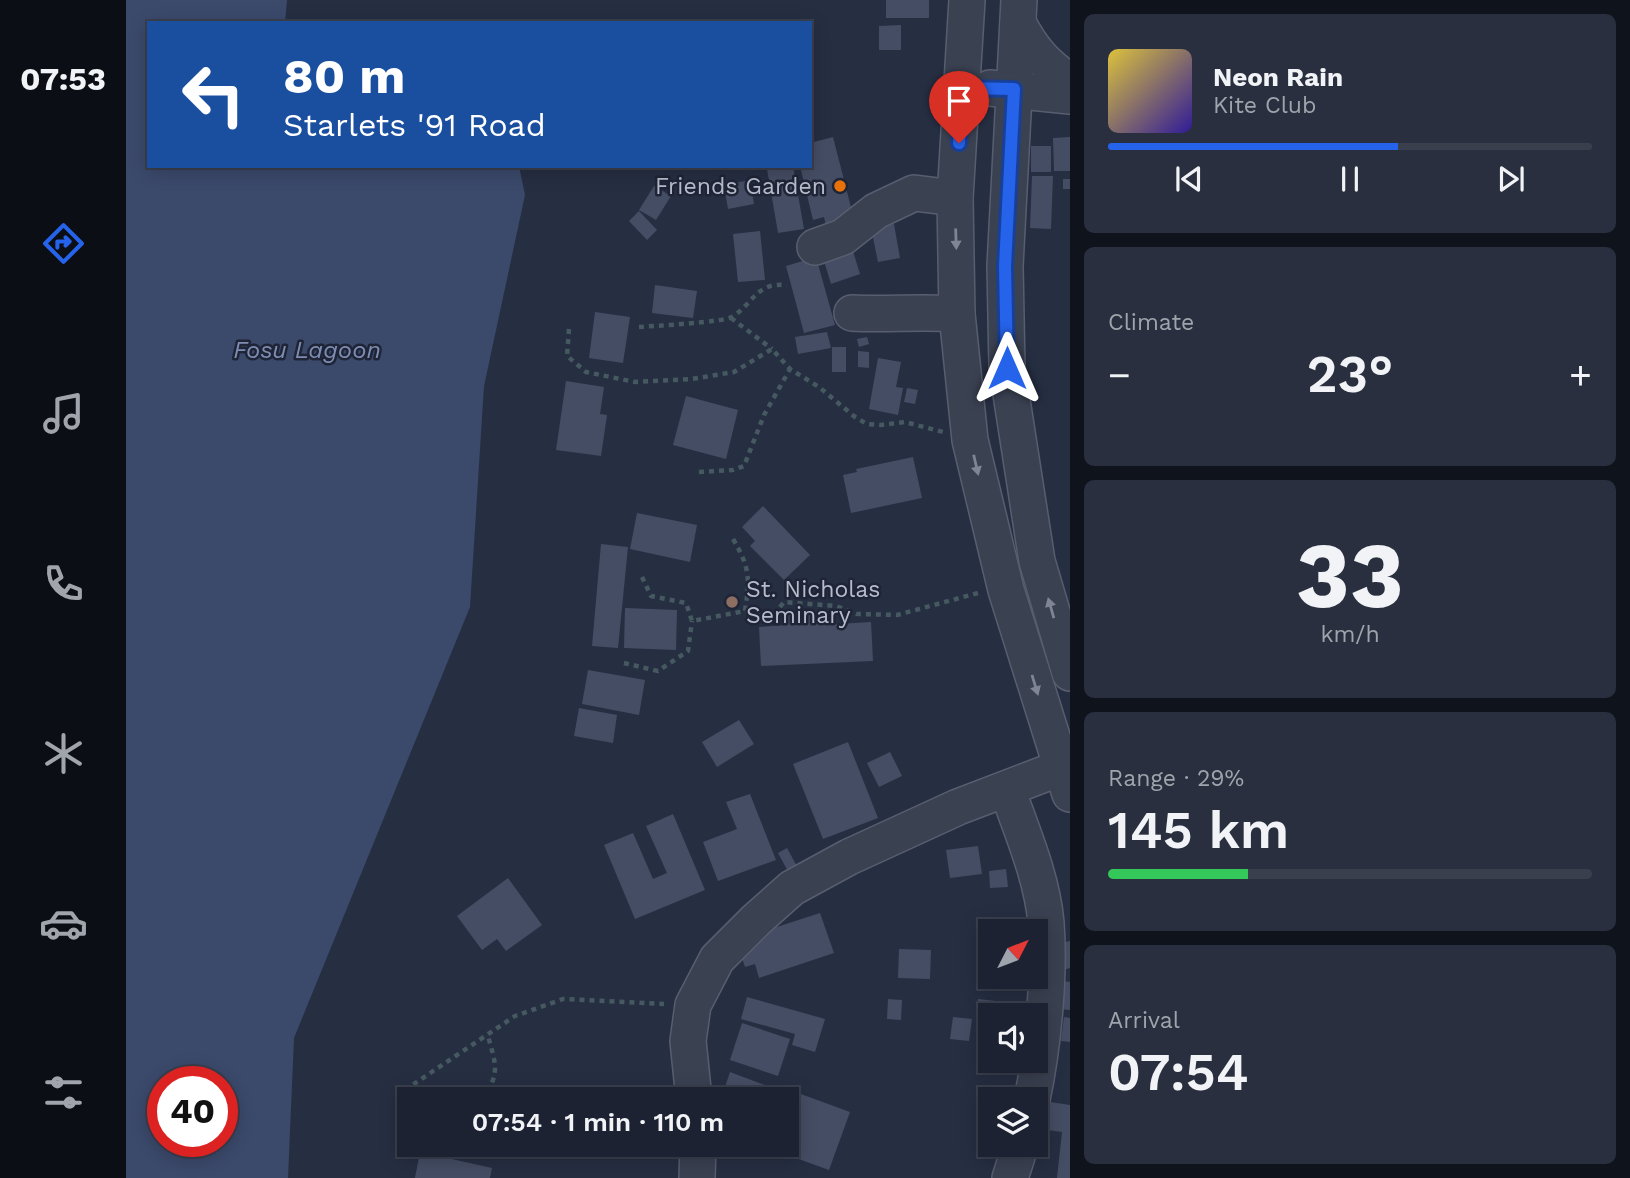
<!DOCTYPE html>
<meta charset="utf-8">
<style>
:root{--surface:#1c2232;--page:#292f3e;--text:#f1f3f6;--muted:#a0a4ac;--line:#3a3f4d;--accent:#2563eb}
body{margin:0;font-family:"Work Sans",sans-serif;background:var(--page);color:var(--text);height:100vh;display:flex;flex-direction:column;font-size:26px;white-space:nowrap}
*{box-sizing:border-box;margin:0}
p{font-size:23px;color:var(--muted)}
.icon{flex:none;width:38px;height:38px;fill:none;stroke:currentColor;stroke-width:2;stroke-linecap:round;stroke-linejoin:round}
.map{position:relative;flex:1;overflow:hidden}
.drawer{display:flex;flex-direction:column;gap:14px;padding:14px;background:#0f131c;width:560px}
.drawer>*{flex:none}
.hud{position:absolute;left:21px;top:21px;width:665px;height:147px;border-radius:0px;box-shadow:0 4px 18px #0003,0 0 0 2px var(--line);background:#1a4fa0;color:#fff;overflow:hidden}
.needle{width:46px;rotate:48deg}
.controls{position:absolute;left:852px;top:919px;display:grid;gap:14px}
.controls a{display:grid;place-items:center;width:70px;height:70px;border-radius:0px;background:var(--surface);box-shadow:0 4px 18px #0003,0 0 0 2px var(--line);font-size:35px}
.speed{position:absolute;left:21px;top:1066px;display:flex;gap:14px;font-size:35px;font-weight:700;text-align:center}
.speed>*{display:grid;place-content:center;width:91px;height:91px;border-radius:50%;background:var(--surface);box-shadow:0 4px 18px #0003,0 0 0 2px var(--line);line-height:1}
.speed .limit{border:10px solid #d22;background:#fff;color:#111}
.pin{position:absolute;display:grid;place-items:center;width:60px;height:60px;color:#fff;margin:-72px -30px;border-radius:50% 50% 50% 0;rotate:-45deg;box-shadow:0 0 7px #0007}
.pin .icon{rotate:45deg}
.me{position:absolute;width:77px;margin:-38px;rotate:0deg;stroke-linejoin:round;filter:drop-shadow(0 0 5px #0008)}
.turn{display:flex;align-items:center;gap:24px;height:147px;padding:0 21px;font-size:32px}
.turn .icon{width:91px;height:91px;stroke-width:2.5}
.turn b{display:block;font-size:49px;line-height:60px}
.big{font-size:52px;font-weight:600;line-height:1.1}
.drawer .tile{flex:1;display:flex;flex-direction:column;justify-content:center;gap:10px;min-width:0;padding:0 24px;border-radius:10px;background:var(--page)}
.drawer .dial{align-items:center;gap:0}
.dial b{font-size:91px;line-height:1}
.song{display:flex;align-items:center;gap:21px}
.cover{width:84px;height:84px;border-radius:10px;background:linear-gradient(135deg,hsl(50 70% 55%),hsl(250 70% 35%))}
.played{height:7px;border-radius:4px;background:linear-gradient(90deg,var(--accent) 60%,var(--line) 60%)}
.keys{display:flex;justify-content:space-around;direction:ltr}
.heat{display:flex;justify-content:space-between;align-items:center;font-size:38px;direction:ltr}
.charge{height:10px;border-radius:5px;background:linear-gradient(90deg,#34c759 29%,var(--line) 0)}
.trip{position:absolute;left:271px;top:1087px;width:402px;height:70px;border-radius:0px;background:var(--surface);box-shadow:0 4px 18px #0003,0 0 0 2px var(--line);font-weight:600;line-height:70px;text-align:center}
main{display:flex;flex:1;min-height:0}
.tab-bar{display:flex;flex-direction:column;width:126px;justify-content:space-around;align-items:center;background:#0b0e14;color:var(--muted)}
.tab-bar .icon{width:49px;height:49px}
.tab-bar .current{color:var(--accent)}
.tab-bar b{font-size:32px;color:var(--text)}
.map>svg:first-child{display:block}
.water{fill:#3b496b;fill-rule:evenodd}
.building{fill:#454d64}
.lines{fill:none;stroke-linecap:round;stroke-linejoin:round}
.minor-casing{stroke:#585e6f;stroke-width:38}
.path{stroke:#465960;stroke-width:4.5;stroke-dasharray:5 5;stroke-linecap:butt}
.minor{stroke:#3a4151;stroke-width:35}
.oneway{fill:#7f8595}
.route-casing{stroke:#184099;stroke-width:18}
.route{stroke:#2563eb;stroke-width:12}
.food-dot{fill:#e8710a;stroke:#1f2537;stroke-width:2.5}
.education-dot{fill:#8d6e63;stroke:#1f2537;stroke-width:2.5}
.labels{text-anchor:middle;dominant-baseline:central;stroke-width:5;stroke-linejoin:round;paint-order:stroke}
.poi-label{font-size:23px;fill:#b7bccc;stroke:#1f2537;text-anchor:end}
.water-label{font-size:24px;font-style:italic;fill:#7e8eb3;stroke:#1f2537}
</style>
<main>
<nav class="tab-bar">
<b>07:53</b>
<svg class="icon current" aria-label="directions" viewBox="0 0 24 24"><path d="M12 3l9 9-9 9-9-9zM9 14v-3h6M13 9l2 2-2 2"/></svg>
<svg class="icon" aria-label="music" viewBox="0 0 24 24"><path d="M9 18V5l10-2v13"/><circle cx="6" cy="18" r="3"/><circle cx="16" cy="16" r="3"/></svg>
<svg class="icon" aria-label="phone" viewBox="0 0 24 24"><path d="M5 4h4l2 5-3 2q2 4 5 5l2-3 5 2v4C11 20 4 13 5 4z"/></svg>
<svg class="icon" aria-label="climate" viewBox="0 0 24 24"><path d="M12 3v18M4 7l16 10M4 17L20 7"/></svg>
<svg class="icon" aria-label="car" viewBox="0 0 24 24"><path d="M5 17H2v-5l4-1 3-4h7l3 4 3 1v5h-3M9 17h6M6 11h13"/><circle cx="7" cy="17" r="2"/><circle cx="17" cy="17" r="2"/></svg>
<svg class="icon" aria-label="filters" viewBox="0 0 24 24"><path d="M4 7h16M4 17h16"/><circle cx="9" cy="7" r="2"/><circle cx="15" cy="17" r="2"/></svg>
</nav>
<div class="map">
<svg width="944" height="1178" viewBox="0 0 944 1178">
<rect width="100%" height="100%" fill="#262e42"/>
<!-- water -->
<path class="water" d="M0 0H161L159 23H23V166H393L399 195 358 386 344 607 168 1038 162 1178H0ZM37 1082H96V1141H37Z"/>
<!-- building -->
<g class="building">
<rect x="760" y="0" width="43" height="18"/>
<path d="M775 25V50H753V26Z"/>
<path d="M707 137 728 219 700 226 698 217 687 220 674 166H684V143Z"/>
<path d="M944 137V171H928L927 138Z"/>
<rect x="905" y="146" width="20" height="26"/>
<path d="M659 166H667L678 229 652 233 641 169Z"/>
<path d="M906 176H927L925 229 904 228Z"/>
<rect x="937" y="179" width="7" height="10"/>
<path d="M624 180 628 204 602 209 598 185Z"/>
<path d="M528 186 545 196 530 220 513 210Z"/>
<path d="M513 211 531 230 521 240 503 221Z"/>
<path d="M768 224 774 258 752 262 745 228Z"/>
<path d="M634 231 639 280 612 282 607 234Z"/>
<path d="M727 251 734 274 705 284 698 261Z"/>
<path d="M690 257 709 325 678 333 660 266Z"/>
<path d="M529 285 571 291 567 318 526 313Z"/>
<path d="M469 312 504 317 497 363 463 358Z"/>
<path d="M701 332 705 348 672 354 669 337Z"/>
<path d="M741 337 743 344 733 347 731 339Z"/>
<rect x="706" y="347" width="14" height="25"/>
<path d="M732 351 743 352V368L732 367Z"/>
<path d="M752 358 775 362 770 387 777 388 772 415 743 409Z"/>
<path d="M440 381 478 387 474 414 481 415 475 456 430 450Z"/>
<path d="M781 388 792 390 789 404 778 402Z"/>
<path d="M560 396 612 410 600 459 547 445Z"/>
<path d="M787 457 796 498 725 513 717 475 731 472 730 469Z"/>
<path d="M637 506 684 555 658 580 624 546 629 541 616 527Z"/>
<path d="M511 513 571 525 564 562 504 549Z"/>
<path d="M475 544 502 547 492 648 466 646Z"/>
<path d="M499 608 551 610 550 650 498 648Z"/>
<path d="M696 611V625L745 622 747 661 635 666 633 627 662 625 661 613Z"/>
<path d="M462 670 519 680 513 715 456 704Z"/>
<path d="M453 708 491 715 487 743 448 736Z"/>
<path d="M613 720 628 744 591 767 576 742Z"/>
<path d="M722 742 752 818 697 839 667 764Z"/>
<path d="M764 752 776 776 753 787 741 763Z"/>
<path d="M624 794 650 860 592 881 577 842 611 829 600 802Z"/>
<path d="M547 814 579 890 509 919 478 845 507 833 527 879 541 873 520 826Z"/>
<path d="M852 846 856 874 824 878 820 850Z"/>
<path d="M661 848 673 870 664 875 652 853Z"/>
<path d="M880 869 882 887 864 888 863 871Z"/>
<path d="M382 878 416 925 380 951 371 939 356 950 331 916Z"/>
<path d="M694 913 708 953 633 978 629 964 619 967 614 952 620 937Z"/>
<path d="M944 941V968L937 970 932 944Z"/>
<path d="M773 949 805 950 804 979 772 978Z"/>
<path d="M937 981 944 982V1010L934 1009Z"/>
<path d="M621 997 699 1019 689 1052 666 1045 669 1034 615 1019Z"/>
<path d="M762 999 776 1000 775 1020 761 1019Z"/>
<path d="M852 999 888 1003 887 1015H864V1019L851 1018Z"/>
<path d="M827 1017 846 1019 843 1041 824 1039Z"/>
<path d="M938 1017 944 1018V1042L935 1041Z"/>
<path d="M616 1023 664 1039 652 1076 604 1060Z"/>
<path d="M604 1072 644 1087 639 1099H595Z"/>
<path d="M672 1093 724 1112 703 1170 634 1145 662 1144V1120Z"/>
<path d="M924 1102 944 1105V1178H931L936 1132 921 1130Z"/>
<path d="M510 1144H559V1150L510 1146Z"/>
<path d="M294 1152 366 1168 364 1178H289Z"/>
</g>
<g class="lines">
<defs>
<g id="minor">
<path d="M841 0 829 198 831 314 844 440 880 590 944 794"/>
<path d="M893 0 879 266 881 368 911 561 944 673"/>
<path d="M892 23C907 51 918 63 944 82"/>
<path d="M864 88 944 96"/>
<path d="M689 247 717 237 750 211 788 193 829 198"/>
<path d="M726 313C761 315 796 311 831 314"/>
<path d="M881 789C896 832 916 877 920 923 924 975 917 1048 906 1099"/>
<path d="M568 1099 562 1041 567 1005 591 959 630 920 666 888 723 857 832 807 934 768"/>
<path d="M571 1178 572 1144"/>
<path d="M884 1178 895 1144"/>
</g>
</defs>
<!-- minor casing -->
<use href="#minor" class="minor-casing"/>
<!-- path -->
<g class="path">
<path d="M605 318 646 349"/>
<path d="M513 327C528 326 598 322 606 317 628 303 630 282 661 285"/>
<path d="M443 329 441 356 460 372 509 382 566 379 608 372 646 349 664 369 693 387 729 417 741 424 755 425 779 422 817 432"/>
<path d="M573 472 607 470 618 466 638 415 664 369"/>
<path d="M607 539C624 568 624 578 619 611"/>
<path d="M516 577 525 596 560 603 566 621 619 611 646 617 658 602 710 606 731 614 771 615 852 593"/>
<path d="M498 663 532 671 562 651 566 621"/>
<path d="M279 1090 389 1016 437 999 538 1004"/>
<path d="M355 1099C375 1075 370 1065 362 1036"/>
</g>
<!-- minor -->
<use href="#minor" class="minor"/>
</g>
<!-- one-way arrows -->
<defs><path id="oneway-solid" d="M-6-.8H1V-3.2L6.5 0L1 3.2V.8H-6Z" transform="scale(1.75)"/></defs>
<g class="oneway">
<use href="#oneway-solid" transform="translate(830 239) rotate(88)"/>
<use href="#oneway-solid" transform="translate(850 465) rotate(77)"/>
<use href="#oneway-solid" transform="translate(925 608) rotate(-106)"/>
<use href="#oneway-solid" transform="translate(909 685) rotate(73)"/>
</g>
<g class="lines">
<defs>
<path id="route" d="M833 143 836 88 888 89 879 266 881 368"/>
</defs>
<!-- route casing -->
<use href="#route" class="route-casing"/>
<!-- route -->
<use href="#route" class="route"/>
</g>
<!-- markers -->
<circle class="food-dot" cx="714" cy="186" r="7"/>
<circle class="education-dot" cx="606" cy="602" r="7"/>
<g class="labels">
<!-- poi labels -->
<g class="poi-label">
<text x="700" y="186">Friends Garden</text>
<text x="620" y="589" text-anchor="start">St. Nicholas<tspan x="620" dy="26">Seminary</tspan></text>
</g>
<!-- water labels -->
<g class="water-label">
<text x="181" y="350">Fosu Lagoon</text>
</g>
</g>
</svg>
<div class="controls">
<a><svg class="needle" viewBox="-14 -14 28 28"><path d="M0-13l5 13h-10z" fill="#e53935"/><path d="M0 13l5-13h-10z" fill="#a0a4ac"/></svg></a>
<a><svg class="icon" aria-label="sound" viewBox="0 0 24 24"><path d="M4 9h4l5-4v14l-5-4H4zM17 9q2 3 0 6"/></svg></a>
<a><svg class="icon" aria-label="layers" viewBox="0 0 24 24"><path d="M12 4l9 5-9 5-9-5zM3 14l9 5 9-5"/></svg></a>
</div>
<div class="speed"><div class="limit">40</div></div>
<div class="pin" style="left:833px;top:143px;background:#d93025"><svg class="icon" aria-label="arrive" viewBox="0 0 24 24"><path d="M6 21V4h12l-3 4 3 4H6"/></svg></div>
<svg class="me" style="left:881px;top:368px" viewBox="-20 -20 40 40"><path d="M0-17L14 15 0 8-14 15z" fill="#2563eb" stroke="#fff" stroke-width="4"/></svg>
<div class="trip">07:54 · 1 min · 110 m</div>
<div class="hud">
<div class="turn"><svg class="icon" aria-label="left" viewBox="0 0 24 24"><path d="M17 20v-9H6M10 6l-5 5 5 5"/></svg><div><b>80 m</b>Starlets '91 Road</div></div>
</div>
</div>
<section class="drawer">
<div class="tile">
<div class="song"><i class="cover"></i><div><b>Neon Rain</b><p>Kite Club</p></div></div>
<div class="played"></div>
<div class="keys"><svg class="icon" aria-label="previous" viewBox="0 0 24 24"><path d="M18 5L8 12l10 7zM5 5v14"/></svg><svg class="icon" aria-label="pause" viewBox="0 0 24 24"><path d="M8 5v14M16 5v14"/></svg><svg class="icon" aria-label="next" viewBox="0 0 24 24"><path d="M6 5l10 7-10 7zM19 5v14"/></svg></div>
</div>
<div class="tile"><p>Climate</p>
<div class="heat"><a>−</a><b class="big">23°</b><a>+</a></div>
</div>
<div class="tile dial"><b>33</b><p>km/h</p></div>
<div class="tile"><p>Range · 29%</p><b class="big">145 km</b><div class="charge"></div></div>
<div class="tile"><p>Arrival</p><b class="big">07:54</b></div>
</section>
</main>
